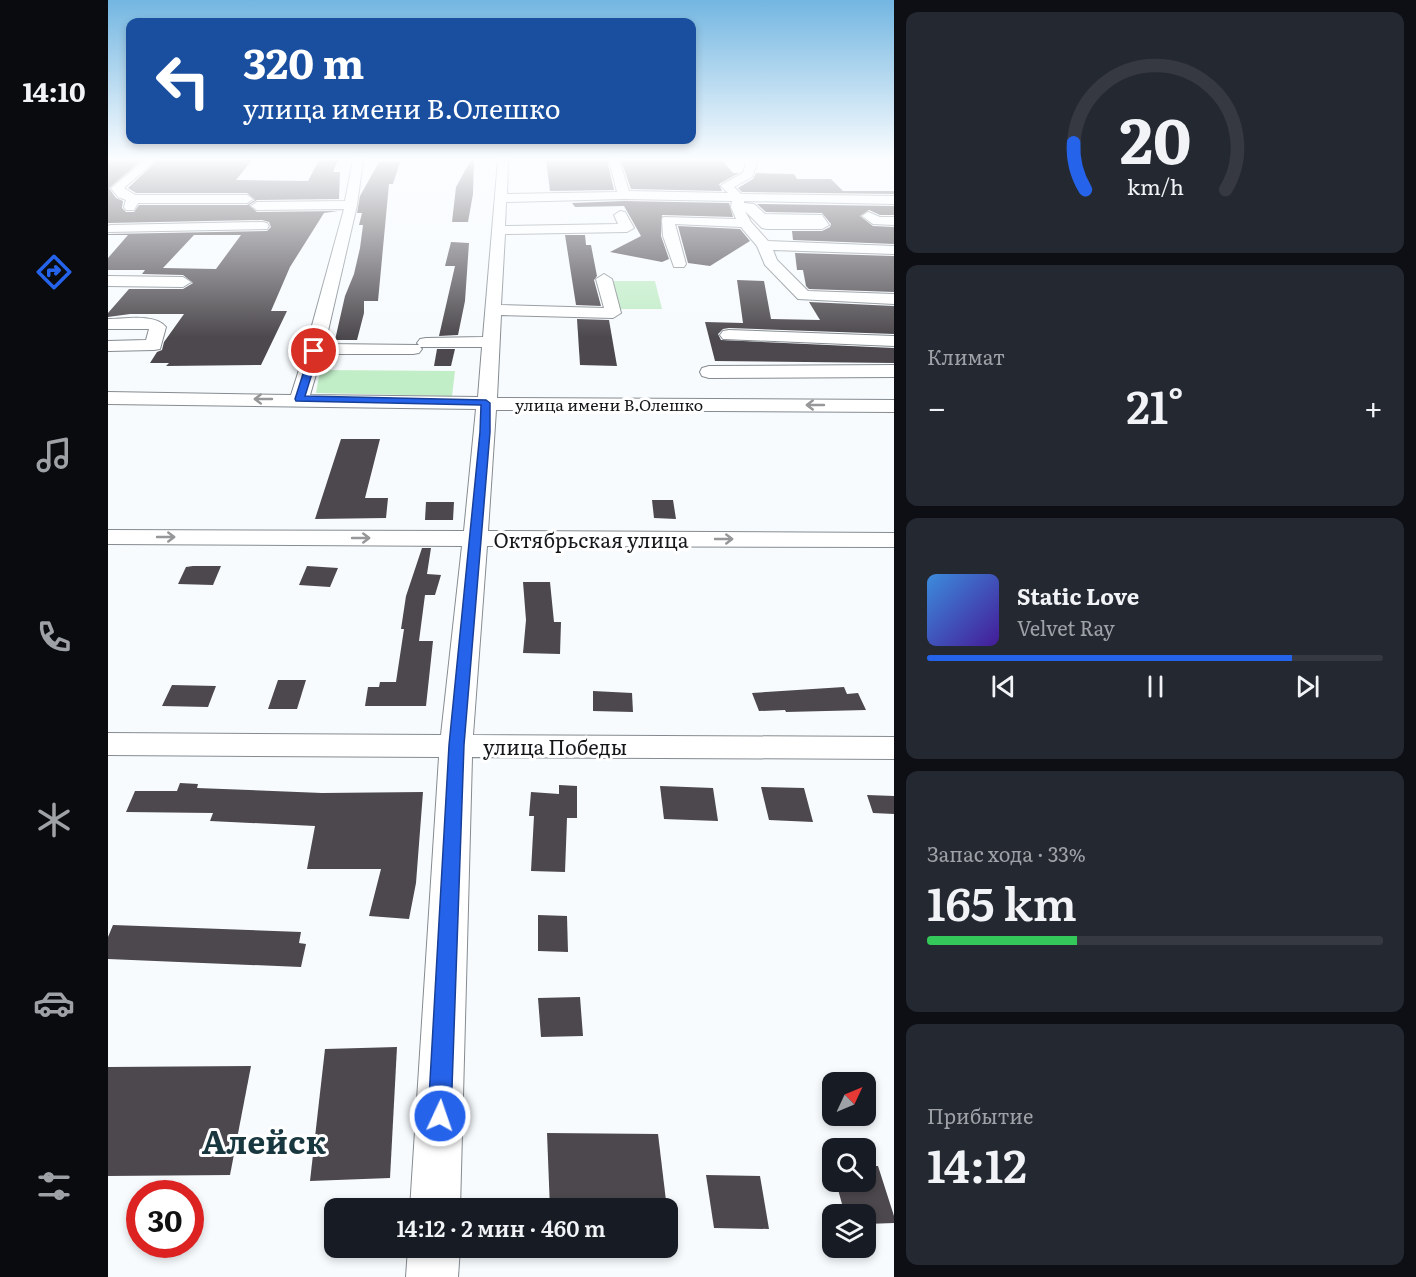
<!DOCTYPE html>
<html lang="ru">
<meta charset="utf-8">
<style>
:root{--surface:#171b24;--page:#242831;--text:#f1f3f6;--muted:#9ea1a6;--line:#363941;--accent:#2563eb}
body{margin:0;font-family:Literata,serif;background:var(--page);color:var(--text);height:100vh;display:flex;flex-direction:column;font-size:22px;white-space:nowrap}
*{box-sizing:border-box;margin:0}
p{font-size:20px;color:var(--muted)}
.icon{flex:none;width:33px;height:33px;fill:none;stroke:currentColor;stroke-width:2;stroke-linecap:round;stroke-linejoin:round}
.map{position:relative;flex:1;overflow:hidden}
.sheet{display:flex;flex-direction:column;gap:12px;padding:12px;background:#0d0f14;width:522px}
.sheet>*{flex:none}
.banner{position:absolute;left:18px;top:18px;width:570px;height:126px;border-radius:12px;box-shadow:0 3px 9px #0003;background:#1a4fa0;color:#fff;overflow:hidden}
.needle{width:39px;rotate:46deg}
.tools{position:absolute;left:714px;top:1072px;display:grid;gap:12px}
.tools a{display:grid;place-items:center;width:54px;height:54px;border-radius:12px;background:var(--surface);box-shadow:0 3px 9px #0003;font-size:30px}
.speed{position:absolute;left:18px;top:1180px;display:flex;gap:12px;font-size:30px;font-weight:700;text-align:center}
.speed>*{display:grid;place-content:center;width:78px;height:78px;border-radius:50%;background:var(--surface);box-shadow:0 3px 9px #0003;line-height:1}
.speed .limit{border:9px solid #d22;background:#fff;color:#111}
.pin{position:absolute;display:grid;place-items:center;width:51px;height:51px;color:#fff;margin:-26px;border:3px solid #fff;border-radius:50%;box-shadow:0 2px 6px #0007}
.me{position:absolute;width:66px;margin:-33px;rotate:3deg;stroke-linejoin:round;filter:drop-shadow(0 0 4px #0008)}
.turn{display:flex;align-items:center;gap:21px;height:126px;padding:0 18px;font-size:27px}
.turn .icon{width:78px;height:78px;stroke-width:2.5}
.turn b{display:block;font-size:42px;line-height:51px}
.big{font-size:45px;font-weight:600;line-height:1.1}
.sheet .tile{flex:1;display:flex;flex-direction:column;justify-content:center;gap:9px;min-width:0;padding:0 21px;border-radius:12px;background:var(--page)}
.sheet .dial{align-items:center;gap:0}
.dial svg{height:156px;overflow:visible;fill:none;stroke:var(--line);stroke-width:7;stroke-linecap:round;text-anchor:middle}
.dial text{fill:var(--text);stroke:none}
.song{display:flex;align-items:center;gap:18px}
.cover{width:72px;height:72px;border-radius:9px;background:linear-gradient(135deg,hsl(210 70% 55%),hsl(260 70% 35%))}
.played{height:6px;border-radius:3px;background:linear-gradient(90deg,var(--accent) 80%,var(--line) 80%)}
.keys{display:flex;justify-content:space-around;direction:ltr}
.heat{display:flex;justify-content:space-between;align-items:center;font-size:33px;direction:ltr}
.charge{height:9px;border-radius:4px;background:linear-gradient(90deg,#34c759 33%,var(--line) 0)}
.trip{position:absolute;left:216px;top:1198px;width:354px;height:60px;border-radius:12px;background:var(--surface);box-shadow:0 3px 9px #0003;font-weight:600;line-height:60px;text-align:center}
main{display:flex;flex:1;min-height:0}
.menu{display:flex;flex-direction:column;width:108px;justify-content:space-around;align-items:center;background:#090b0e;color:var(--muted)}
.menu .icon{width:42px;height:42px}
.menu .current{color:var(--accent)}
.menu b{font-size:27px;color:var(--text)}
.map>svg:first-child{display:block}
.green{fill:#c1edc7}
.building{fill:#4c484d;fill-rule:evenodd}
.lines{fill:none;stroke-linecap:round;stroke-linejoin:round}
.minor-casing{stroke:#858b90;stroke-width:2}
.minor{fill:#fff;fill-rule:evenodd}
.oneway{stroke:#969798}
.route{fill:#2563eb;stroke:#184099;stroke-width:1.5}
.labels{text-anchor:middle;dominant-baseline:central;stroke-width:6;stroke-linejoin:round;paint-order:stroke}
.far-street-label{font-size:16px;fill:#151719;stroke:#fff}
.street-label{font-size:20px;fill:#151719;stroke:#fff}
.near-district-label{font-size:32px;font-weight:bold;fill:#18373f;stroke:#fff}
</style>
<main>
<nav class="menu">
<b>14:10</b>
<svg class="icon current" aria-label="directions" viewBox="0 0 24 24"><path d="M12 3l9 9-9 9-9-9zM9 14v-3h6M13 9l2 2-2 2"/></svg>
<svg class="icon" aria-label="music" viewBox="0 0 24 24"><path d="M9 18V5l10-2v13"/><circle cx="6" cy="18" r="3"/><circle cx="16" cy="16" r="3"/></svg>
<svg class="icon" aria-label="phone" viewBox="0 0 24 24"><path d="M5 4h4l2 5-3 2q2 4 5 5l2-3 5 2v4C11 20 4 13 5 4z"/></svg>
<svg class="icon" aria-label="climate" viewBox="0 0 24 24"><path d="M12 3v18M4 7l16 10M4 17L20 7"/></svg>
<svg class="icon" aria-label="car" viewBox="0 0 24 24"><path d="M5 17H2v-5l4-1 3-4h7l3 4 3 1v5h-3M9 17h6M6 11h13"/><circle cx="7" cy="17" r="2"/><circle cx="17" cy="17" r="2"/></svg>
<svg class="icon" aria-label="filters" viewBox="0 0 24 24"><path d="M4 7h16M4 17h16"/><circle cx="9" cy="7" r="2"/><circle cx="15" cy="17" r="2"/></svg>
</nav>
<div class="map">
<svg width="786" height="1277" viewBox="0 0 786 1277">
<rect width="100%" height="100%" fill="#f7fbfe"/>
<!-- green -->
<g class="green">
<path d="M504 281H547L554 309H508Z"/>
<path d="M212 370 347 371 344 396 208 393Z"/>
</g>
<!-- building -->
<g class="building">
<path d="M0 160H34L1 188 8 198 15 201 14 208 18 212H26L31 205H139L147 200 139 193H28L20 188 50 160H144L128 180 200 181 211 160H230L225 172H232L231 199 149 200 141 205 149 212 230 211 216 213 182 267 163 311H179L153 365 58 366 61 363H42L49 352 54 350 56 342 76 314H22L0 317V313L21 289H75L85 283 75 275 34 274 37 270H0V258L20 235H0V234L159 231 163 227 161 222 154 220 0 223ZM86 235H133L108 269 55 268Z"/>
<path d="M363 160H366L365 194 360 222H344L348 187Z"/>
<path d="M438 160H499L506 190 442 191Z"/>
<path d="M513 160H614L625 173H631L611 184 614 191 523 189Z"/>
<path d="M271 162H292L285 184H281L270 301H256V313L249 340H227L237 296 246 274 252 248 255 225H251L254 213H249L252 196Z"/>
<path d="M648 173 686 174 689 179H723L735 191H786V194L634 192 630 188 645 179Z"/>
<path d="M516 201 621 203 625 217 554 215 553 236 561 259 554 262 502 252 533 236 516 206 467 207 464 203Z"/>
<path d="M649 204 786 206V215H772L761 210 752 216 765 226 786 227V244L685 240 684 231H714L722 227 723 224 714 213 658 212Z"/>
<path d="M570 226 632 229 642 241 602 266 580 263Z"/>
<path d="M457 235H477L478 245H483L489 276 486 280 493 306 468 305Z"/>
<path d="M343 242 361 243 357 301 350 335 331 336 347 266H337Z"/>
<path d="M687 253 786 256V292L701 289 698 286 695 270H689Z"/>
<path d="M629 280 656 281 663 319 712 320 701 302 786 306V334L621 328 615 329 610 334 613 340 786 348V363L607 361 597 322 635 323Z"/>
<path d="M469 319 501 320 509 366 472 365Z"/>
<path d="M329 349H347L343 366H326Z"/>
<path d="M233 439H272L257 498H280L278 518 207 519Z"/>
<path d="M544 500H565L568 519 546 518Z"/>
<path d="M318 502H346L345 520H317Z"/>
<path d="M314 548H323L319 574 333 575 327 595H317L311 641H325L318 706H257L260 687H271L272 682H288L296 629H293L298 596Z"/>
<path d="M85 566H113L105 585 70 584 78 567Z"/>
<path d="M199 566 230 568 222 587 191 585Z"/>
<path d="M415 582H442L446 622H453L452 654 415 653 418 620Z"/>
<path d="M170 680H198L189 709H160Z"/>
<path d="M64 685 108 686 100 707 54 706Z"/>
<path d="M736 687 739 694 750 693 758 710 678 712 677 710 651 711 644 693Z"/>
<path d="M485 691 524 693 525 712 485 711Z"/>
<path d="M72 783 90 784 89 788 214 793 315 792 308 883 301 919 261 916 273 869H199L207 826 102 821 105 813 18 812 27 791H69Z"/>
<path d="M451 785 469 786V818H459L457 872 423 871 426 816H421L423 792 451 794Z"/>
<path d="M552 786 605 788 610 821 556 819Z"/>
<path d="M653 787 696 788 705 822 661 820Z"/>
<path d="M759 795 786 796V814L765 813Z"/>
<path d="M430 915 459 916 460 952 430 951Z"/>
<path d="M5 925 193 932 191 943 198 944 193 967 0 959V937Z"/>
<path d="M472 997 475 1036 433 1037 430 998Z"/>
<path d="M289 1047 282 1178 202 1181 217 1049Z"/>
<path d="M143 1066 122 1175 0 1176V1067Z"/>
<path d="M439 1133 550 1134 559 1209H442Z"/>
<path d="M758 1166H770L786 1216V1223L758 1224V1215H737L728 1182H758Z"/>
<path d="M598 1175 652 1176 661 1229 606 1228Z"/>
</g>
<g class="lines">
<defs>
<g id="minor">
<path d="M37 160H48L16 188 27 195H139L145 199 139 203H30L26 210H18L16 207 18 200 10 197 3 188Z"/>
<path d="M245 160H255L249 205 217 344 311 345 309 343 312 339 318 338 375 337 390 160H400L399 194 509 192 501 160H511L521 191 620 193 613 186 615 184 635 173 638 164 634 160H646L649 163 644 177 626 187 633 194 786 196V204L636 201V203L646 204 657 214 714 215 721 225 714 229H659L654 228 637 211 643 222 660 241 786 246V254L665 250 669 260 700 291 786 294V304L690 299 657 265 649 246 633 227 567 224 578 264 576 267H566L555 236 554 220 555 217 628 219 623 207 624 201 516 199 398 202 397 226 510 224 506 215 512 211 517 212 526 228 519 232 397 234 393 305 496 308 488 279 496 274 504 279 513 313 505 318 393 315 389 398 786 400V412L388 410 380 531 786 533V547L379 546 365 735 786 737V759L364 757 352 1209H302L331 757 0 755V733L333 735 354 546 0 544V530L356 531 368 409 0 404V392L183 395 197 351 236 209 149 210 143 206 149 202 237 201ZM312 347H374L370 397 202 395 214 354H305L311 353 314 349Z"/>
<path d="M760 212 772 217H786V225L765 224 754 216Z"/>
<path d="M154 222 159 223 161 226 159 229 0 232V226L2 225Z"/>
<path d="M0 276 75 277 83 282 75 287 0 286Z"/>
<path d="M0 319C16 319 47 313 58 327L52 349 46 350 0 351V341L38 340 41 329H0Z"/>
<path d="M621 330 786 336V346L615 339 612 335 615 331Z"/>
<path d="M786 365V377L601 378 594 376 592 372 594 368 601 366Z"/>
<path d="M300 1248H352L350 1277H298Z"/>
</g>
</defs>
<!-- minor casing -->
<use href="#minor" class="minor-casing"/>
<!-- minor -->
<use href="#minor" class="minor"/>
</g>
<!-- one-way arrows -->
<defs><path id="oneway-shaft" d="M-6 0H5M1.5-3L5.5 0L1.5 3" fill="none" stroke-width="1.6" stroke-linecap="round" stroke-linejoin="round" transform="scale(1.5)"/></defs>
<g class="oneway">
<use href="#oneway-shaft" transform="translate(155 399) rotate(-180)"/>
<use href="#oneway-shaft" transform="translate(707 405) rotate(-180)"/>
<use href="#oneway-shaft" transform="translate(58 537)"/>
<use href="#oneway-shaft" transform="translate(253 538)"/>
<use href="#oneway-shaft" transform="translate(616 539)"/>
</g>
<!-- sky -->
<linearGradient id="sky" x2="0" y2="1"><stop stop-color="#73b6e1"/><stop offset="0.47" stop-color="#fbfdff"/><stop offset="1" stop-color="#fbfdff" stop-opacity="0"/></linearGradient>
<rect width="786" height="338" fill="url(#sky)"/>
<!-- route -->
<path class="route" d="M203 349 211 351 197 396 378 400 382 403V432L356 745 343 1116 339 1124 332 1127 324 1124 320 1116 341 745 372 432 373 405 188 401 187 399Z"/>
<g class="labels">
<!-- far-street labels -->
<g class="far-street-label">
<text x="501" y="404">улица имени В.Олешко</text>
</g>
<!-- street labels -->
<g class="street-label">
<text x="483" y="539">Октябрьская улица</text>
<text x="447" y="746">улица Победы</text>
</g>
<!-- near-district labels -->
<g class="near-district-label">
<text x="156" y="1140">Алейск</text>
</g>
</g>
</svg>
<div class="tools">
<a><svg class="needle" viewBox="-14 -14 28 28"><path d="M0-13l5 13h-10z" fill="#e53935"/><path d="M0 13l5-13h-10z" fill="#9ea1a6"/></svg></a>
<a><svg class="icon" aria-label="search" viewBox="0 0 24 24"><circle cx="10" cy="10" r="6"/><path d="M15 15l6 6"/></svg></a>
<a><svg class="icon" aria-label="layers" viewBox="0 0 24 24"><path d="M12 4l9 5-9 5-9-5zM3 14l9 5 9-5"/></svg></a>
</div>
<div class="speed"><div class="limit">30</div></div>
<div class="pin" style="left:206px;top:351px;background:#d93025"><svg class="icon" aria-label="arrive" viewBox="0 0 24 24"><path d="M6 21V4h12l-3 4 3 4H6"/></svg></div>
<svg class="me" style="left:332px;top:1116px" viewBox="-20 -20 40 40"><circle r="17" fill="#2563eb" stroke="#fff" stroke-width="3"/><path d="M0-11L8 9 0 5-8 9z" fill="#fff"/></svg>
<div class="trip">14:12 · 2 мин · 460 m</div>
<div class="banner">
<div class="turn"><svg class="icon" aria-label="left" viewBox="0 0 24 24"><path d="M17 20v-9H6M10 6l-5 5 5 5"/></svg><div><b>320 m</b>улица имени В.Олешко</div></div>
</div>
</div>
<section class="sheet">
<div class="tile dial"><svg viewBox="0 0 100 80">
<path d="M14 69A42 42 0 1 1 86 69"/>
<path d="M14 69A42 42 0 0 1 8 45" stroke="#2563eb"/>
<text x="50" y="56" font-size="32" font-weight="700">20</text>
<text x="50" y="72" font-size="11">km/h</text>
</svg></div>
<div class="tile"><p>Климат</p>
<div class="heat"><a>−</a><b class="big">21°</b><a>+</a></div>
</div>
<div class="tile">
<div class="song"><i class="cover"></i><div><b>Static Love</b><p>Velvet Ray</p></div></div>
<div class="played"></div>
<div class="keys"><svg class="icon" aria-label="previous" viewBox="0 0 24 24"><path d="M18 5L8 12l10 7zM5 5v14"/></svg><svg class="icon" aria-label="pause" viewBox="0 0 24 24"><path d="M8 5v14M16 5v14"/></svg><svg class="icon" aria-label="next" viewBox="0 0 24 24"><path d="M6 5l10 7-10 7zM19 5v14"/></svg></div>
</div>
<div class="tile"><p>Запас хода · 33%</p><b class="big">165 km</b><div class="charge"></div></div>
<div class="tile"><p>Прибытие</p><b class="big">14:12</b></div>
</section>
</main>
